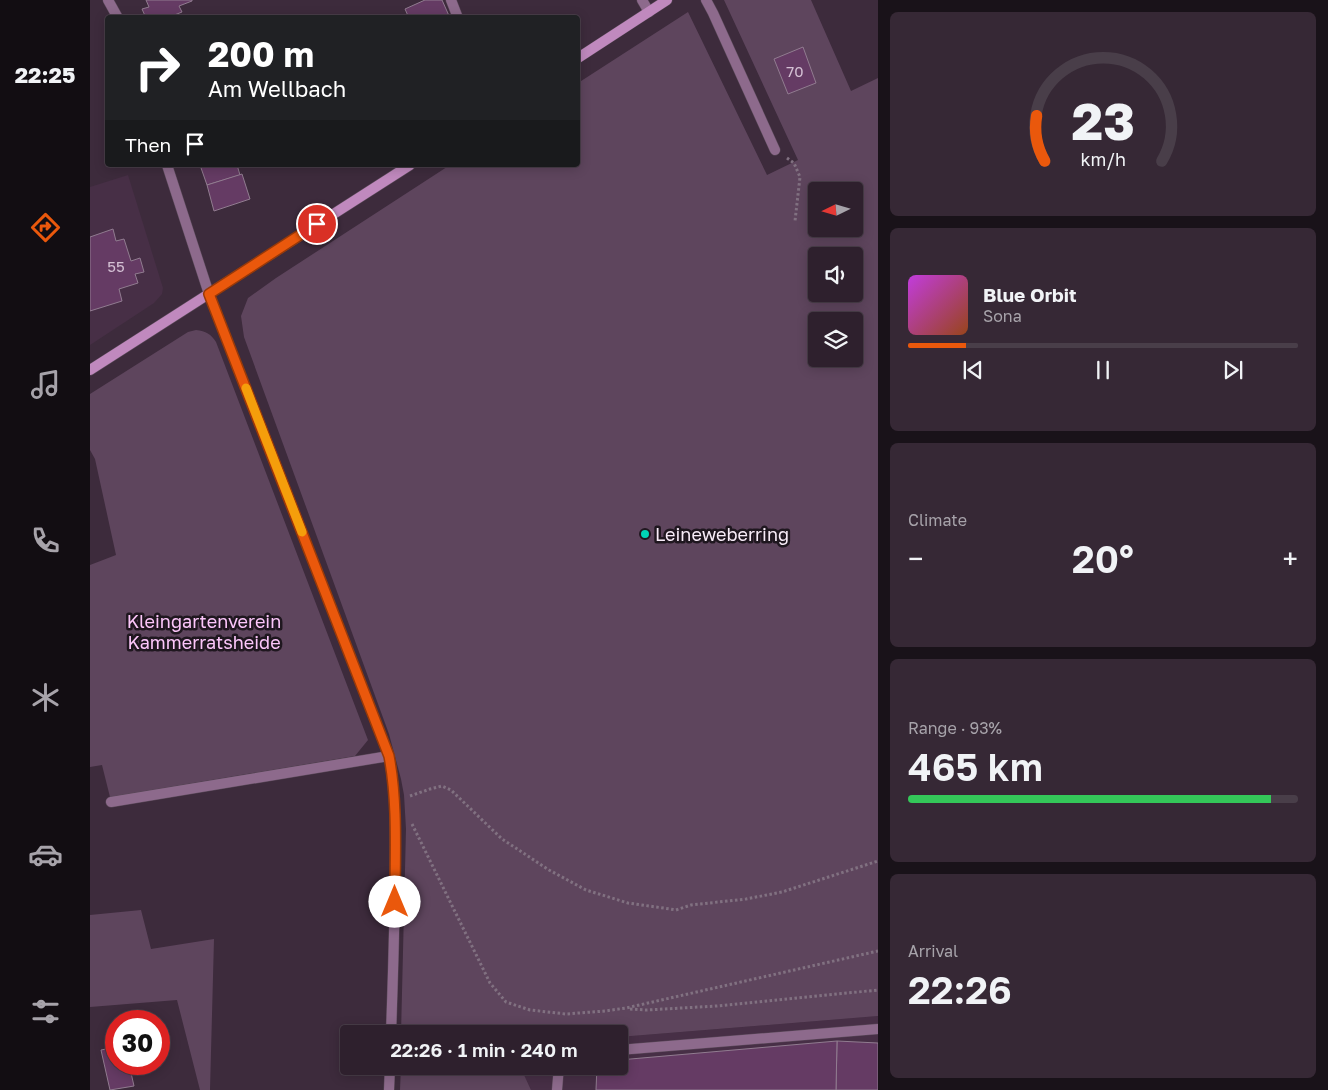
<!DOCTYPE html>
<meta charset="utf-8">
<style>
:root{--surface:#2e202d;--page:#362835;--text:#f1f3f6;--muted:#a7a3aa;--line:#493e49;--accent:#ea580c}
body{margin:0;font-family:"Golos Text",sans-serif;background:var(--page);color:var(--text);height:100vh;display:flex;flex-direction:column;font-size:19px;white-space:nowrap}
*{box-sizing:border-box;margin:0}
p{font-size:16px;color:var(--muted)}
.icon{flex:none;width:28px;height:28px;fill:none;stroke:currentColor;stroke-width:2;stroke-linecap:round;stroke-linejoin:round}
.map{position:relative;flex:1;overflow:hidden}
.details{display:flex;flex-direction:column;gap:12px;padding:12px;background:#191219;width:450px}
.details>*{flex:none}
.banner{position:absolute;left:15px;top:15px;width:475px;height:152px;border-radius:5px;box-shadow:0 2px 12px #0003,0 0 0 1px var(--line);background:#202124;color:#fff;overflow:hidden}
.needle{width:32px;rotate:265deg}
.controls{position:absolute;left:718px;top:182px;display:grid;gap:10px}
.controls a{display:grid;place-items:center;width:55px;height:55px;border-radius:5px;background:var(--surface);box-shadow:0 2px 12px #0003,0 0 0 1px var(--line);font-size:25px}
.speed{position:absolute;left:15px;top:1010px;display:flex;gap:10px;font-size:25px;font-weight:700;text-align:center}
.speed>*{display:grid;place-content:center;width:65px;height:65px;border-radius:50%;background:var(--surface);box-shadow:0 2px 12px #0003,0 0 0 1px var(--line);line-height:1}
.speed .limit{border:8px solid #d22;background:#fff;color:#111}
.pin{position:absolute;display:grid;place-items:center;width:42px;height:42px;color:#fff;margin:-21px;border:2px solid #fff;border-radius:50%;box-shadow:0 1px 5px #0007}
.me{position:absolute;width:55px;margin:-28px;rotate:0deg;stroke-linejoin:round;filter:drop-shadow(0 0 4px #0008)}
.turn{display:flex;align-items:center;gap:18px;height:105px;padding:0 20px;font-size:22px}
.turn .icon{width:65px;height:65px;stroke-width:2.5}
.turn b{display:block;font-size:35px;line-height:42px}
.then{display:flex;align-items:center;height:48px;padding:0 20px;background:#0003;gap:10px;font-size:19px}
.big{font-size:38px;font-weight:600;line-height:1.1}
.details .widget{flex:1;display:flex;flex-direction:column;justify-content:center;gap:8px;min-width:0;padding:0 18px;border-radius:8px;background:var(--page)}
.details .dial{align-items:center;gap:0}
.dial svg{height:130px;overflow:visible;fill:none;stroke:var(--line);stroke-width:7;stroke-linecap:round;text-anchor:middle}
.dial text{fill:var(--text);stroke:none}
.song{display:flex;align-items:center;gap:15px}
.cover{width:60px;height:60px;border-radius:8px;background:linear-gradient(135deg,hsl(290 70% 55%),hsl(20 70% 35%))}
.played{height:5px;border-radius:2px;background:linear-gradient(90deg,var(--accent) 15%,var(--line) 15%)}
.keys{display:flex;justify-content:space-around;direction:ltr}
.heat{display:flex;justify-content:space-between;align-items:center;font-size:28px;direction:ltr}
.charge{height:8px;border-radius:4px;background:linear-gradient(90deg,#34c759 93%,var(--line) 0)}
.trip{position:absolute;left:250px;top:1025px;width:288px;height:50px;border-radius:5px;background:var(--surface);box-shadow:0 2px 12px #0003,0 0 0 1px var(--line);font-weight:600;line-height:50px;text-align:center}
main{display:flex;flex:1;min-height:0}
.tab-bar{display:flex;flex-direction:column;width:90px;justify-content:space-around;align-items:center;background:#120d12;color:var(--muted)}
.tab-bar .icon{width:35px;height:35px}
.tab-bar .on{color:var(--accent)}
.tab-bar b{font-size:22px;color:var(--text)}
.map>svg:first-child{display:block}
.built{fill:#472f46}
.green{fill:#5e455d;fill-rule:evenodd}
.building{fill:#653b64;stroke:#917c90}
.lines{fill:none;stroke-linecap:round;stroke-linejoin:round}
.service-casing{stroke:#5b4a5a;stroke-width:11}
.minor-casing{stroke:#5b4a5a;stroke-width:11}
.secondary-casing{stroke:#5b4a5a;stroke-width:11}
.path{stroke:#817181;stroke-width:3;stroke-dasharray:2.5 2.5;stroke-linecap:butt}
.service{stroke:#8d6a8c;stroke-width:10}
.minor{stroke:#8d6a8c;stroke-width:10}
.secondary{stroke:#c089be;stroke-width:10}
.route-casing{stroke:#983908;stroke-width:12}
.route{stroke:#ea580c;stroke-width:9}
.slow{stroke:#f59e0b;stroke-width:9}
.poi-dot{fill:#00d5b7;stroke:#1f171f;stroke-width:2}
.labels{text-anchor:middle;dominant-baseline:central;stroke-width:5;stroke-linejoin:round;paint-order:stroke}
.number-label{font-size:15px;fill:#d4c0d4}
.poi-label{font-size:18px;fill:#f9edf9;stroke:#1f171f;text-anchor:start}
.park-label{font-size:18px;fill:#fcc6fa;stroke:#1f171f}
</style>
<main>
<nav class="tab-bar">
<b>22:25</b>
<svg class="icon on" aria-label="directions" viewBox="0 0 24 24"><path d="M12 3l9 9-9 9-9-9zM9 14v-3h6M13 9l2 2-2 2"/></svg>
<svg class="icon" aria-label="music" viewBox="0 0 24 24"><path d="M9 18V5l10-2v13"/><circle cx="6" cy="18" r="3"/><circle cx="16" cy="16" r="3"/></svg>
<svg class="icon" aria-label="phone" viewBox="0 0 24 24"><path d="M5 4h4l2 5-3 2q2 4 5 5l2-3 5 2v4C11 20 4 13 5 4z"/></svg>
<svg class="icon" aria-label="climate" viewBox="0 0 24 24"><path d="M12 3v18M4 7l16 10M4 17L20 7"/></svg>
<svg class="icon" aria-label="car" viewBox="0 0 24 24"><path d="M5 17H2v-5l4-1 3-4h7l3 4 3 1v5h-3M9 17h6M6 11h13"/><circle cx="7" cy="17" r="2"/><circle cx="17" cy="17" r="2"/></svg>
<svg class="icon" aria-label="filters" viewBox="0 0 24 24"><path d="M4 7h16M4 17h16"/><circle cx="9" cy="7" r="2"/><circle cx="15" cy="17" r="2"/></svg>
</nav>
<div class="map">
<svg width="788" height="1090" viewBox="0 0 788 1090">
<rect width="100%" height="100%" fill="#3d2b3c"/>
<!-- built -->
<g class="built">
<path d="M38 175 73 288 72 294 64 303 0 345V187Z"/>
<path d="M788 1016V1090H441L430 1066H529V1037Z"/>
</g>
<!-- green -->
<g class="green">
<path d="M634 0H721L761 91 788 78V1016L529 1037V1034H311L316 829 314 795 311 779 299 734 154 337 151 316 158 298 186 278 360 165H488V83L598 12 677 175 708 160ZM726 191H764V229H726ZM726 256H764V294H726ZM726 321H764V359H726Z"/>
<path d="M106 330C116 331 121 334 126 342L278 740 265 756 20 797 12 765 0 767V565L26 555 5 459 0 450V394L98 332Z"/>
<path d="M51 910 61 949 124 939 120 1090H110L87 1000 0 1007V915Z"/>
<path d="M311 1066H430L441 1090H310Z"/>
</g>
<!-- building -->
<g class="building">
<path d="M56 0H102V1L89 6 92 12 77 18H56L52 9 59 7Z"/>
<path d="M335 0H352L360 18H319L315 9Z"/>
<path d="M713 47 726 83 698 94 684 59Z"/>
<path d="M110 165H147L150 175 117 185Z"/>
<path d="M152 174 160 199 124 211 117 185Z"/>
<path d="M23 229 26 241 34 239 41 261 50 258 54 272 45 274 48 283 29 289 32 301 0 311V237Z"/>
<path d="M69 1030H71L76 1052 69 1054Z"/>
<path d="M747 1041 788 1043V1090H746Z"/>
<path d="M747 1041 746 1090H506L507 1066H529V1060Z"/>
<path d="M26 1047V1064H39L44 1086 20 1090 11 1050Z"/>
</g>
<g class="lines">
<defs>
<g id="service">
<path d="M361 0 368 18"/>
<path d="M552 0 559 12"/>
<path d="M616 0 623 13 685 150"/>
<path d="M21 802 299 756"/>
<path d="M529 1050 788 1029"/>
<path d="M467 1090 469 1066"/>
</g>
<g id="minor">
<path d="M18 0 28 18"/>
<path d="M77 165 119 294 299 756C306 793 305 825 305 862 305 919 303 977 301 1034"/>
<path d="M299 1090 300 1066"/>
</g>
<g id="secondary">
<path d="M488 58 577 0"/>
<path d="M0 370 320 165"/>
</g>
</defs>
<!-- service casing -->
<use href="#service" class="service-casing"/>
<!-- minor casing -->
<use href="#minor" class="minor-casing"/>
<!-- secondary casing -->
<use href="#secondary" class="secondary-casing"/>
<!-- path -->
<g class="path">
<path d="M697 158 704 163 710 177 705 221"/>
<path d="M320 796 340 789 352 786 361 790 412 839 459 870 496 890 538 903 580 909 586 910 601 905 656 899 692 892 788 861"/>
<path d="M322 824 400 983 416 1002 440 1010 476 1014 515 1011 536 1008 788 951"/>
<path d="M540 1009 557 1010 627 1006 788 990"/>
</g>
<!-- service -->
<use href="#service" class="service"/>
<!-- minor -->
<use href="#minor" class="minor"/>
<!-- secondary -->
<use href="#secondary" class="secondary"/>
</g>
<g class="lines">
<defs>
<path id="route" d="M227 224 119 294 299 756C308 804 305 854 305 902"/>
</defs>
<!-- route casing -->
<use href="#route" class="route-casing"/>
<!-- route -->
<use href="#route" class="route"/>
<!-- slow -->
<path class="slow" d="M156 388 212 532"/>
</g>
<!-- markers -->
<circle class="poi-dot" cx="555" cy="534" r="5"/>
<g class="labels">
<!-- number labels -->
<g class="number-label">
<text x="705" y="71">70</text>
<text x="26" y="266">55</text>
</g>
<!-- poi labels -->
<g class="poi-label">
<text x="565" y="534">Leineweberring</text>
</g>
<!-- park labels -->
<g class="park-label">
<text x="114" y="621">Kleingartenverein<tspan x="114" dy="21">Kammerratsheide</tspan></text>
</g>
</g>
</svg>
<div class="controls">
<a><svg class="needle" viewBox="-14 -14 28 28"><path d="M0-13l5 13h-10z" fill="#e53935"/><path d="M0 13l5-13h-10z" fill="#a7a3aa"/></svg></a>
<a><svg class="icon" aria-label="sound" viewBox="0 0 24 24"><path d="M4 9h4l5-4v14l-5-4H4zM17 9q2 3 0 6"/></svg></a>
<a><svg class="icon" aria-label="layers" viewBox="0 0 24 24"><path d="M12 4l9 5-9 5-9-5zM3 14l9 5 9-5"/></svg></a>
</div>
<div class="speed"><div class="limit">30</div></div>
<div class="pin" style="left:227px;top:224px;background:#d93025"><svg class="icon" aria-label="arrive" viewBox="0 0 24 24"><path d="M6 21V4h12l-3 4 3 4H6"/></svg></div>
<svg class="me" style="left:305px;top:902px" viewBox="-20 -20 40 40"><circle r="19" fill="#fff"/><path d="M0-13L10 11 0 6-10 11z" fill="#ea580c"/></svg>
<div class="trip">22:26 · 1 min · 240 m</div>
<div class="banner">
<div class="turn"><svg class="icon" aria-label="right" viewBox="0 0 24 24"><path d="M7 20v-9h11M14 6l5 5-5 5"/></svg><div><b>200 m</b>Am Wellbach</div></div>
<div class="then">Then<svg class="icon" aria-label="arrive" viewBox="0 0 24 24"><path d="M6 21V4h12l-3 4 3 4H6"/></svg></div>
</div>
</div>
<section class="details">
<div class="widget dial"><svg viewBox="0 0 100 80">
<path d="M14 69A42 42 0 1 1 86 69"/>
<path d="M14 69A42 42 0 0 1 9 41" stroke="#ea580c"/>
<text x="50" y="56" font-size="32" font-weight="700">23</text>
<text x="50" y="72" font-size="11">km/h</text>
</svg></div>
<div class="widget">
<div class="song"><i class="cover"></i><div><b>Blue Orbit</b><p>Sona</p></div></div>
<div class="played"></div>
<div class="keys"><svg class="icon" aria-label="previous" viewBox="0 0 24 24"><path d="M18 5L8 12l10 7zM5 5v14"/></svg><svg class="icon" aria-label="pause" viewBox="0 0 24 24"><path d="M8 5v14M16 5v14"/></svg><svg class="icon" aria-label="next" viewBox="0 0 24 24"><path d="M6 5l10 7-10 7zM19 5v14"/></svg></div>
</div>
<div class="widget"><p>Climate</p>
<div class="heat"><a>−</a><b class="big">20°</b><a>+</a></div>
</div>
<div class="widget"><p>Range · 93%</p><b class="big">465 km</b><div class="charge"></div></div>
<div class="widget"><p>Arrival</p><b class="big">22:26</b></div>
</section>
</main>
